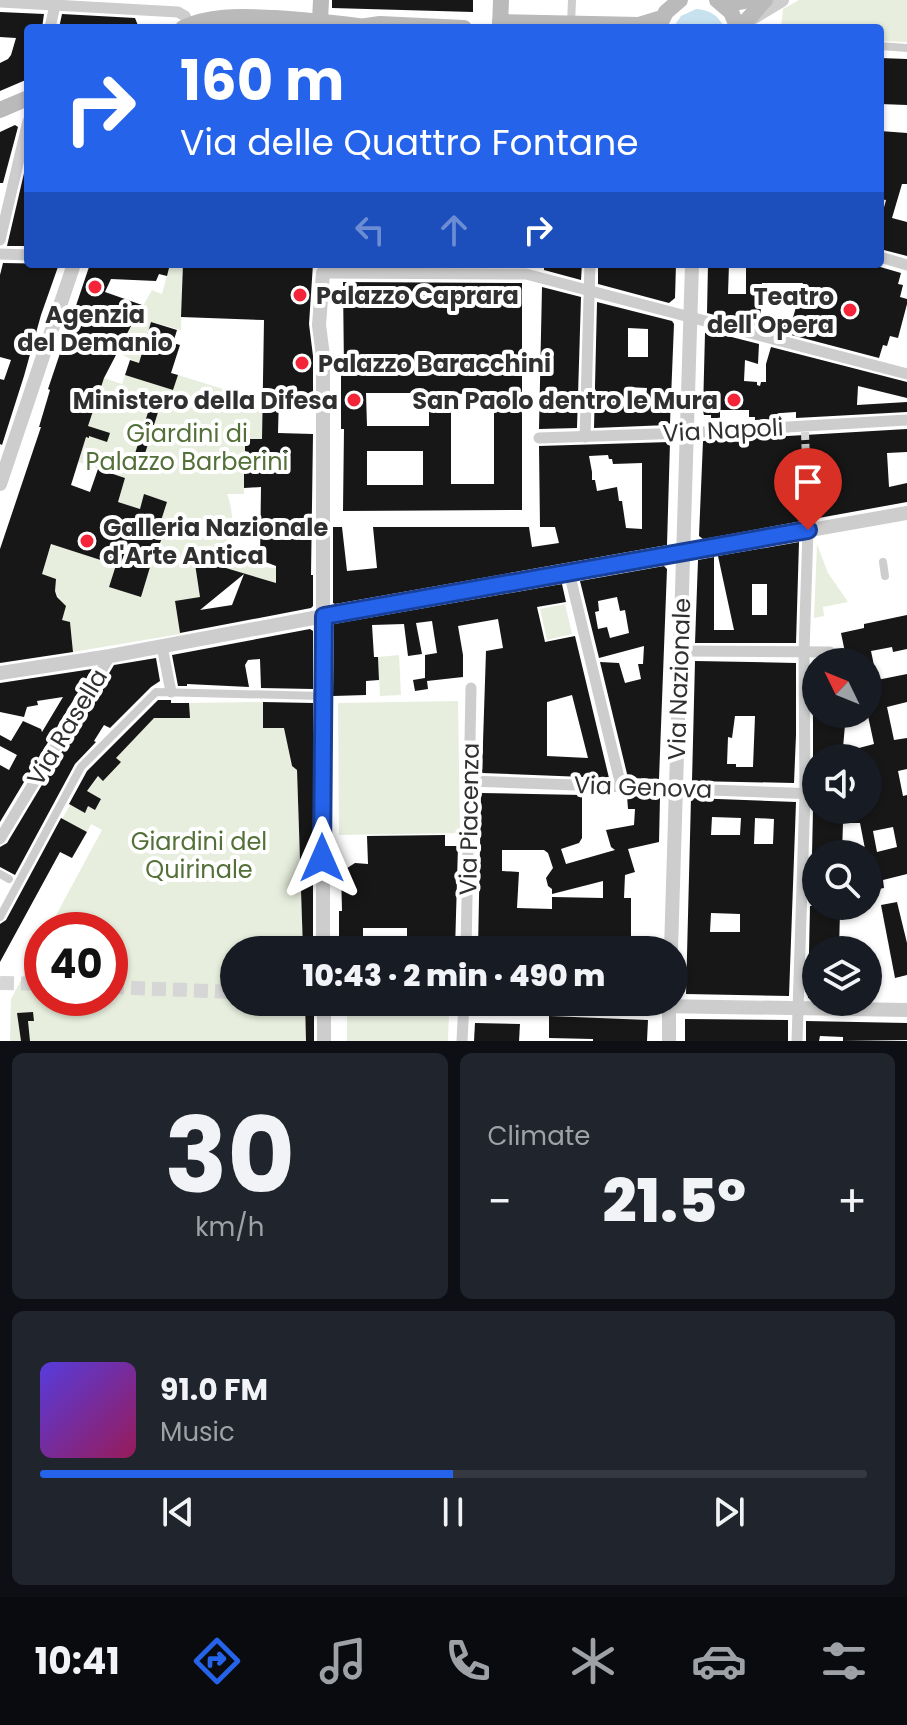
<!DOCTYPE html>
<meta charset="utf-8">
<style>
:root{--surface:#171b24;--page:#20242c;--text:#f1f3f6;--muted:#9ea1a6;--line:#363941;--accent:#2563eb}
body{margin:0;font-family:Poppins,sans-serif;background:var(--page);color:var(--text);height:100vh;display:flex;flex-direction:column;font-size:30px;white-space:nowrap}
*{box-sizing:border-box;margin:0}
p{font-size:26px;color:var(--muted)}
.icon{flex:none;width:44px;height:44px;fill:none;stroke:currentColor;stroke-width:2;stroke-linecap:round;stroke-linejoin:round}
.map{position:relative;height:1041px;overflow:hidden}
.side{display:flex;flex-direction:column;gap:12px;padding:12px;background:#0d0f14;flex:1}
.side>*{flex:none}
.banner{position:absolute;left:24px;top:24px;width:860px;height:244px;border-radius:8px;box-shadow:0 2px 6px #0004;background:#2563eb;color:#fff;overflow:hidden}
.needle{width:52px;rotate:313deg}
.tools{position:absolute;left:802px;top:648px;display:grid;gap:16px}
.tools a{display:grid;place-items:center;width:80px;height:80px;border-radius:50%;background:var(--surface);box-shadow:0 2px 6px #0004;font-size:40px}
.speed{position:absolute;left:24px;top:912px;display:flex;gap:16px;font-size:40px;font-weight:700;text-align:center}
.speed>*{display:grid;place-content:center;width:104px;height:104px;border-radius:50%;background:var(--surface);box-shadow:0 2px 6px #0004;line-height:1}
.speed .limit{border:12px solid #d22;background:#fff;color:#111}
.pin{position:absolute;display:grid;place-items:center;width:68px;height:68px;color:#fff;margin:-82px -34px;border-radius:50% 50% 50% 0;rotate:-45deg;box-shadow:0 0 8px #0007}
.pin .icon{rotate:45deg}
.me{position:absolute;width:88px;margin:-44px;rotate:0deg;stroke-linejoin:round;filter:drop-shadow(0 0 6px #0008)}
.turn{display:flex;align-items:center;gap:28px;height:168px;padding:0 24px;font-size:36px}
.turn .icon{width:104px;height:104px;stroke-width:2.5}
.turn b{display:block;font-size:56px;line-height:68px}
.lanes{display:flex;align-items:center;height:76px;padding:0 24px;background:#0003;justify-content:center;gap:40px;direction:ltr}
.lanes .off{opacity:.35}
.big{font-size:60px;font-weight:800;line-height:1.1}
.side .tile{flex:1;display:flex;flex-direction:column;justify-content:center;gap:12px;min-width:0;padding:0 28px;border-radius:12px;background:var(--page)}
.side .dial{align-items:center;gap:0}
.dial b{font-size:104px;line-height:1}
.song{display:flex;align-items:center;gap:24px}
.cover{width:96px;height:96px;border-radius:12px;background:linear-gradient(135deg,hsl(250 70% 55%),hsl(330 70% 35%))}
.played{height:8px;border-radius:4px;background:linear-gradient(90deg,var(--accent) 50%,var(--line) 50%)}
.keys{display:flex;justify-content:space-around;direction:ltr}
.heat{display:flex;justify-content:space-between;align-items:center;font-size:44px;direction:ltr}
.side .tiles{flex:1;display:grid;gap:12px;grid-template-columns:1fr 1fr}
.tile:last-child{grid-column:span 2}
.trip{position:absolute;left:220px;top:936px;width:468px;height:80px;border-radius:40px;background:var(--surface);box-shadow:0 2px 6px #0004;font-weight:800;line-height:80px;text-align:center}
.dock{display:flex;height:128px;justify-content:space-around;align-items:center;background:#090b0e;color:var(--muted)}
.dock .icon{width:56px;height:56px}
.dock .on{color:var(--accent)}
.dock b{font-size:36px;color:var(--text)}
.map>svg:first-child{display:block}
.green{fill:#e7eedd}
.water{fill:#c8e1ef}
.building{fill:#171717;fill-rule:evenodd}
.lines{fill:none;stroke-linecap:round;stroke-linejoin:round}
.pedestrian-tunnel{stroke:#d6d6d6;stroke-width:8;stroke-dasharray:8 4;stroke-linecap:butt}
.tertiary-tunnel{stroke:#d6d6d6;stroke-width:14;stroke-dasharray:14 7;stroke-linecap:butt}
.pedestrian{stroke:#cdcdcd;stroke-width:8}
.minor{stroke:#cdcdcd;stroke-width:11}
.tertiary{stroke:#cdcdcd;stroke-width:14}
.secondary{stroke:#bababa;stroke-width:16}
.route-casing{stroke:#184099;stroke-width:20}
.route{stroke:#2563eb;stroke-width:14}
.poi-dot{fill:#f42539;stroke:#fff;stroke-width:3}
.labels{text-anchor:middle;dominant-baseline:central;stroke-width:8;stroke-linejoin:round;paint-order:stroke}
.poi-label{font-size:24px;font-weight:bold;fill:#303030;stroke:#fff;text-anchor:start}
.street-label{font-size:24px;fill:#303030;stroke:#fff}
.park-label{font-size:24px;fill:#547039;stroke:#fff}
</style>
<div class="map">
<svg width="907" height="1041" viewBox="0 0 907 1041">
<rect width="100%" height="100%" fill="#fff"/>
<!-- green -->
<g class="green">
<path d="M799 0H907V42L880 41V28H781L783 9Z"/>
<path d="M170 264H183L181 330 151 322 139 363 150 367 145 381 173 390 178 375 262 401V453L249 452 252 461H247L244 466V494H227C243 533 211 565 276 568V583L199 561 195 565 200 597 175 602 180 634 73 652 70 622 54 619 62 603 55 591 40 574 44 566 53 541 116 565 109 587 141 596 154 554H157L163 535 157 533 166 502 145 495 140 509 118 502 125 478 117 475 115 480 106 471 78 462 86 437 89 436 88 426 104 378 122 384 125 375 134 378 138 363 117 352 152 290 162 294Z"/>
<path d="M817 544 828 573 848 602 823 607 824 616 814 618Z"/>
<path d="M565 604 572 634 547 640 540 609Z"/>
<path d="M399 655 401 695 380 696 378 657Z"/>
<path d="M458 701 460 833 339 835 338 703Z"/>
<path d="M263 702V728H285L291 765 297 770 303 950H234V1002H305L306 1041H10L11 999 42 941V998H110V930H48L102 830 91 824 87 832 62 819 70 805 77 808C97 772 126 748 153 718L189 717V703Z"/>
<path d="M347 1012 449 1013 448 1041H347Z"/>
</g>
<!-- water -->
<path class="water" d="M696 9C709 10 719 15 724 28H673L681 16Z"/>
<!-- building -->
<g class="building">
<path d="M332 0H473V12L332 8Z"/>
<path d="M0 12 44 14 42 28H28V79L0 91V63L8 59 11 55 16 38 0 37Z"/>
<path d="M62 14 135 18 139 28H59Z"/>
<path d="M880 58 907 59V105L880 104Z"/>
<path d="M15 125 18 127 14 142 3 183H0V132Z"/>
<path d="M880 131 907 133V184H902L892 218 907 222V256L880 249V214L882 215 886 200 880 199Z"/>
<path d="M25 169 28 170V246H7Z"/>
<path d="M3 263 59 264 41 315 24 376 2 445 0 444V379L4 380 11 360 0 357V275Z"/>
<path d="M90 264H170L167 276 159 274 156 281 111 279 105 292 142 305 104 378 88 426 110 433 107 442 89 436V438L86 437 71 485 90 492 98 469 125 478 118 502 140 509 144 494 167 502 157 533 163 535 156 554H154L141 597 109 587 116 565 51 544 42 574 56 579 55 591 57 597 66 606 62 620 70 622 73 652 0 663V549L41 427H39L50 390 48 389Z"/>
<path d="M183 264 264 266V264H313L309 324 313 356V396L279 395 278 433 313 434 311 575H313V606L311 608 180 633 175 601 200 597 195 564 199 560 276 583V566L260 560 261 487 244 488V466L247 464 249 452 245 451V439H262L264 320 181 317ZM244 574 232 605 200 610Z"/>
<path d="M544 264H582L581 280 544 270Z"/>
<path d="M598 264H676L675 298 669 303 598 284Z"/>
<path d="M708 264H729L728 294H746V264H870L901 273 898 284 903 285 900 297 907 299V304L898 338 890 336 887 346 883 345 879 358 776 331 779 317 792 321 803 283H762L760 327 707 313Z"/>
<path d="M343 282 522 283V510L343 511 344 429H341V372H344ZM366 393H429V426H367ZM494 393V484H451V394ZM367 451H423V485H367Z"/>
<path d="M542 287 581 297 577 428 539 429Z"/>
<path d="M597 302 672 321 674 324 670 423 668 425 594 428ZM628 328 648 329V357H628ZM626 387 647 388 645 409 626 410Z"/>
<path d="M151 322 177 330 173 343 180 345 171 373 178 375 173 390 125 375 130 360 139 363Z"/>
<path d="M708 331 759 344 758 364 745 360 744 381 757 382V385L760 386 761 382H766V364L771 347 907 382V398L858 386 857 405 907 402V412L796 418V412L781 413V416L775 419 755 420V417H749V410H720V418H711V415H704L703 411 705 333Z"/>
<path d="M150 406 159 409 142 463 133 460Z"/>
<path d="M907 429V452L887 453 889 487 907 483V502L703 539 699 536 703 441ZM815 480 818 499 793 503 791 485Z"/>
<path d="M670 442 667 545 335 604 333 603V527H342L347 571 377 568 373 527H529L532 547 559 543 555 527H540L539 446ZM608 455 609 459H612L613 464 642 463V529L626 528 622 501H619L617 487 597 491 595 480H592V472L589 456Z"/>
<path d="M799 542 796 643H695L698 560 714 557V630H734L718 556ZM752 584H767V615H752Z"/>
<path d="M664 566 667 569 659 779 628 778 600 662 619 663 625 683 641 679 638 664H643L644 646 599 658 580 581ZM617 597 620 611 625 610 629 633 610 638 607 627 598 629 595 612 599 611 598 601Z"/>
<path d="M562 584 566 602 537 607 545 642 575 636 609 778 482 773 486 651 503 648 498 619 458 626 463 655V677L427 681 428 689 415 691 413 680 425 678V655L437 653 432 621 416 623 422 654 408 656 404 624 372 625 374 657H378L379 680 366 681V695L333 696 334 624ZM572 695 588 758 547 756V702Z"/>
<path d="M907 615V649L893 652 892 647 871 651 877 680 907 674V702L887 707 894 740 907 738V769L898 771 903 796 907 795V874L883 880 884 888 873 890 868 865V854H866L860 823H843L842 854H812L813 810H868V758H813V714H832L831 725H845L843 748H859L874 744 868 716V662H847L841 633 864 628V624ZM893 827 897 847 877 852 873 831Z"/>
<path d="M310 629 313 631V689L261 688 260 659 248 660 245 665 249 687 187 684V686H178L172 655Z"/>
<path d="M156 658 160 681 151 687 110 728 104 725 94 741 96 742 75 764 15 875 0 867V847L7 843 114 665Z"/>
<path d="M695 661 796 663V735L794 783 692 781ZM735 716H755L753 767H736V764H727L728 737 732 738Z"/>
<path d="M92 669 0 822V765L9 770 17 755 0 746V735L11 741 23 721 41 729 42 732 63 697 37 701 38 705 27 707 24 717 0 712V683Z"/>
<path d="M158 700H171V703H189L190 718H154L116 758 121 762 103 781 98 776 87 791 101 799 95 810 88 806 85 813 69 804 87 771Z"/>
<path d="M263 702 313 703V950H303L297 770 292 766 284 728H263Z"/>
<path d="M481 793 582 795V838L579 843 561 849 566 864 615 850 611 847 606 830 634 825 635 809H628L627 796 660 797 659 842 628 849 635 872 625 875 624 898H631V950H478ZM502 850H544L548 853 553 868 546 878 548 886 552 889V894L603 881V898L552 897V909L517 908 519 872 502 871Z"/>
<path d="M691 798 796 802 789 996 686 994ZM712 817 741 818 740 835H711ZM755 818 774 819 773 844H754ZM711 913 740 914V932H710Z"/>
<path d="M61 818 87 832 72 858 60 852 0 962V924L6 920Z"/>
<path d="M445 835V846H458L455 950H407V928H363V950H339V911H342L341 872 355 863 368 864 367 836Z"/>
<path d="M897 902 907 943V975L895 978 881 905Z"/>
<path d="M810 906H825L824 910 840 911 839 950H816V998H808Z"/>
<path d="M305 1002H314V1041H306Z"/>
<path d="M33 1012 34 1021H28L30 1041H21L17 1013Z"/>
<path d="M549 1016 648 1020 647 1041H593V1039L549 1038Z"/>
<path d="M685 1019 788 1020V1041H685Z"/>
<path d="M806 1021 907 1023V1040L843 1041V1037L820 1036 819 1041H806Z"/>
<path d="M475 1023 520 1024 519 1041H474Z"/>
</g>
<g class="lines">
<!-- pedestrian-tunnel -->
<path class="pedestrian-tunnel" d="M805 432 808 520"/>
<!-- tertiary-tunnel -->
<g class="tertiary-tunnel">
<path d="M0 983 42 984"/>
<path d="M110 987 234 992"/>
</g>
<!-- pedestrian -->
<g class="pedestrian">
<path d="M571 24 572 0"/>
<path d="M880 46 907 48"/>
<path d="M883 562 885 576"/>
<path d="M0 874 9 879"/>
<path d="M0 917 81 767 156 692 322 696"/>
</g>
<!-- minor -->
<g class="minor">
<path d="M0 2 178 12 185 16 189 25"/>
<path d="M50 28 56 0"/>
<path d="M0 240 28 121"/>
<path d="M0 254 28 255"/>
<path d="M880 257 907 265"/>
<path d="M323 273 526 274 907 374"/>
<path d="M585 437 590 264"/>
<path d="M539 438 686 433 907 420"/>
<path d="M569 572 621 786"/>
<path d="M162 646 171 692"/>
<path d="M680 651 830 652"/>
<path d="M470 781 816 794"/>
<path d="M0 839 110 656"/>
<path d="M466 950 471 688"/>
<path d="M462 1041 464 1002"/>
<path d="M797 1041 805 794 804 652 808 530"/>
</g>
<!-- tertiary -->
<g class="tertiary">
<path d="M754 17 782 0"/>
<path d="M323 273 319 325 323 356V950"/>
<path d="M0 484 74 264"/>
<path d="M0 673 110 656 324 616 907 513"/>
<path d="M671 950 692 264"/>
<path d="M324 1002V1041"/>
<path d="M482 1003 907 1010"/>
<path d="M669 1041V1002"/>
</g>
<!-- secondary -->
<g class="secondary">
<path d="M717 0 731 12 738 28"/>
<path d="M724 5 750 0"/>
<path d="M320 21 321 0"/>
<path d="M500 22 639 25 662 18"/>
<path d="M659 26 666 12 680 0"/>
<path d="M183 28C213 14 244 17 276 18 304 20 330 22 358 26"/>
<path d="M352 28 380 24 464 28"/>
<path d="M500 28 501 0"/>
<path d="M740 28 765 0"/>
<path d="M0 110 28 98"/>
</g>
</g>
<g class="lines">
<defs>
<path id="route" d="M322 858 324 616 808 530"/>
</defs>
<!-- route casing -->
<use href="#route" class="route-casing"/>
<!-- route -->
<use href="#route" class="route"/>
</g>
<!-- markers -->
<g class="poi-dot">
<circle cx="95" cy="287" r="8"/>
<circle cx="300" cy="295" r="8"/>
<circle cx="850" cy="310" r="8"/>
<circle cx="302" cy="363" r="8"/>
<circle cx="354" cy="400" r="8"/>
<circle cx="734" cy="400" r="8"/>
<circle cx="87" cy="541" r="8"/>
</g>
<g class="labels">
<!-- poi labels -->
<g class="poi-label">
<text x="316" y="295">Palazzo Caprara</text>
<text x="834" y="296" text-anchor="end">Teatro<tspan x="834" dy="28">dell'Opera</tspan></text>
<text x="95" y="314" text-anchor="middle">Agenzia<tspan x="95" dy="28">del Demanio</tspan></text>
<text x="318" y="363">Palazzo Baracchini</text>
<text x="338" y="400" text-anchor="end">Ministero della Difesa</text>
<text x="718" y="400" text-anchor="end">San Paolo dentro le Mura</text>
<text x="103" y="527">Galleria Nazionale<tspan x="103" dy="28">d'Arte Antica</tspan></text>
</g>
<!-- street labels -->
<g class="street-label">
<text transform="translate(723 430) rotate(-3)">Via Napoli</text>
<text transform="translate(679 679) rotate(-88)">Via Nazionale</text>
<text transform="translate(67 727) rotate(-59)">Via Rasella</text>
<text transform="translate(643 787) rotate(2)">Via Genova</text>
<text transform="translate(469 819) rotate(-89)">Via Piacenza</text>
</g>
<!-- park labels -->
<g class="park-label">
<text x="187" y="433">Giardini di<tspan x="187" dy="28">Palazzo Barberini</tspan></text>
<text x="199" y="841">Giardini del<tspan x="199" dy="28">Quirinale</tspan></text>
</g>
</g>
</svg>
<div class="tools">
<a><svg class="needle" viewBox="-14 -14 28 28"><path d="M0-13l5 13h-10z" fill="#e53935"/><path d="M0 13l5-13h-10z" fill="#9ea1a6"/></svg></a>
<a><svg class="icon" aria-label="sound" viewBox="0 0 24 24"><path d="M4 9h4l5-4v14l-5-4H4zM17 9q2 3 0 6"/></svg></a>
<a><svg class="icon" aria-label="search" viewBox="0 0 24 24"><circle cx="10" cy="10" r="6"/><path d="M15 15l6 6"/></svg></a>
<a><svg class="icon" aria-label="layers" viewBox="0 0 24 24"><path d="M12 4l9 5-9 5-9-5zM3 14l9 5 9-5"/></svg></a>
</div>
<div class="speed"><div class="limit">40</div></div>
<div class="pin" style="left:808px;top:530px;background:#d93025"><svg class="icon" aria-label="arrive" viewBox="0 0 24 24"><path d="M6 21V4h12l-3 4 3 4H6"/></svg></div>
<svg class="me" style="left:322px;top:858px" viewBox="-20 -20 40 40"><path d="M0-17L14 15 0 8-14 15z" fill="#2563eb" stroke="#fff" stroke-width="4"/></svg>
<div class="trip">10:43 · 2 min · 490 m</div>
<div class="banner">
<div class="turn"><svg class="icon" aria-label="right" viewBox="0 0 24 24"><path d="M7 20v-9h11M14 6l5 5-5 5"/></svg><div><b>160 m</b>Via delle Quattro Fontane</div></div>
<div class="lanes"><svg class="icon off" aria-label="left" viewBox="0 0 24 24"><path d="M17 20v-9H6M10 6l-5 5 5 5"/></svg><svg class="icon off" aria-label="ahead" viewBox="0 0 24 24"><path d="M12 20V5M6 11l6-6 6 6"/></svg><svg class="icon" aria-label="right" viewBox="0 0 24 24"><path d="M7 20v-9h11M14 6l5 5-5 5"/></svg></div>
</div>
</div>
<section class="side">
<div class="tiles">
<div class="tile dial"><b>30</b><p>km/h</p></div>
<div class="tile"><p>Climate</p>
<div class="heat"><a>−</a><b class="big">21.5°</b><a>+</a></div>
</div>
<div class="tile">
<div class="song"><i class="cover"></i><div><b>91.0 FM</b><p>Music</p></div></div>
<div class="played"></div>
<div class="keys"><svg class="icon" aria-label="previous" viewBox="0 0 24 24"><path d="M18 5L8 12l10 7zM5 5v14"/></svg><svg class="icon" aria-label="pause" viewBox="0 0 24 24"><path d="M8 5v14M16 5v14"/></svg><svg class="icon" aria-label="next" viewBox="0 0 24 24"><path d="M6 5l10 7-10 7zM19 5v14"/></svg></div>
</div>
</div>
</section>
<nav class="dock">
<b>10:41</b>
<svg class="icon on" aria-label="directions" viewBox="0 0 24 24"><path d="M12 3l9 9-9 9-9-9zM9 14v-3h6M13 9l2 2-2 2"/></svg>
<svg class="icon" aria-label="music" viewBox="0 0 24 24"><path d="M9 18V5l10-2v13"/><circle cx="6" cy="18" r="3"/><circle cx="16" cy="16" r="3"/></svg>
<svg class="icon" aria-label="phone" viewBox="0 0 24 24"><path d="M5 4h4l2 5-3 2q2 4 5 5l2-3 5 2v4C11 20 4 13 5 4z"/></svg>
<svg class="icon" aria-label="climate" viewBox="0 0 24 24"><path d="M12 3v18M4 7l16 10M4 17L20 7"/></svg>
<svg class="icon" aria-label="car" viewBox="0 0 24 24"><path d="M5 17H2v-5l4-1 3-4h7l3 4 3 1v5h-3M9 17h6M6 11h13"/><circle cx="7" cy="17" r="2"/><circle cx="17" cy="17" r="2"/></svg>
<svg class="icon" aria-label="filters" viewBox="0 0 24 24"><path d="M4 7h16M4 17h16"/><circle cx="9" cy="7" r="2"/><circle cx="15" cy="17" r="2"/></svg>
</nav>
